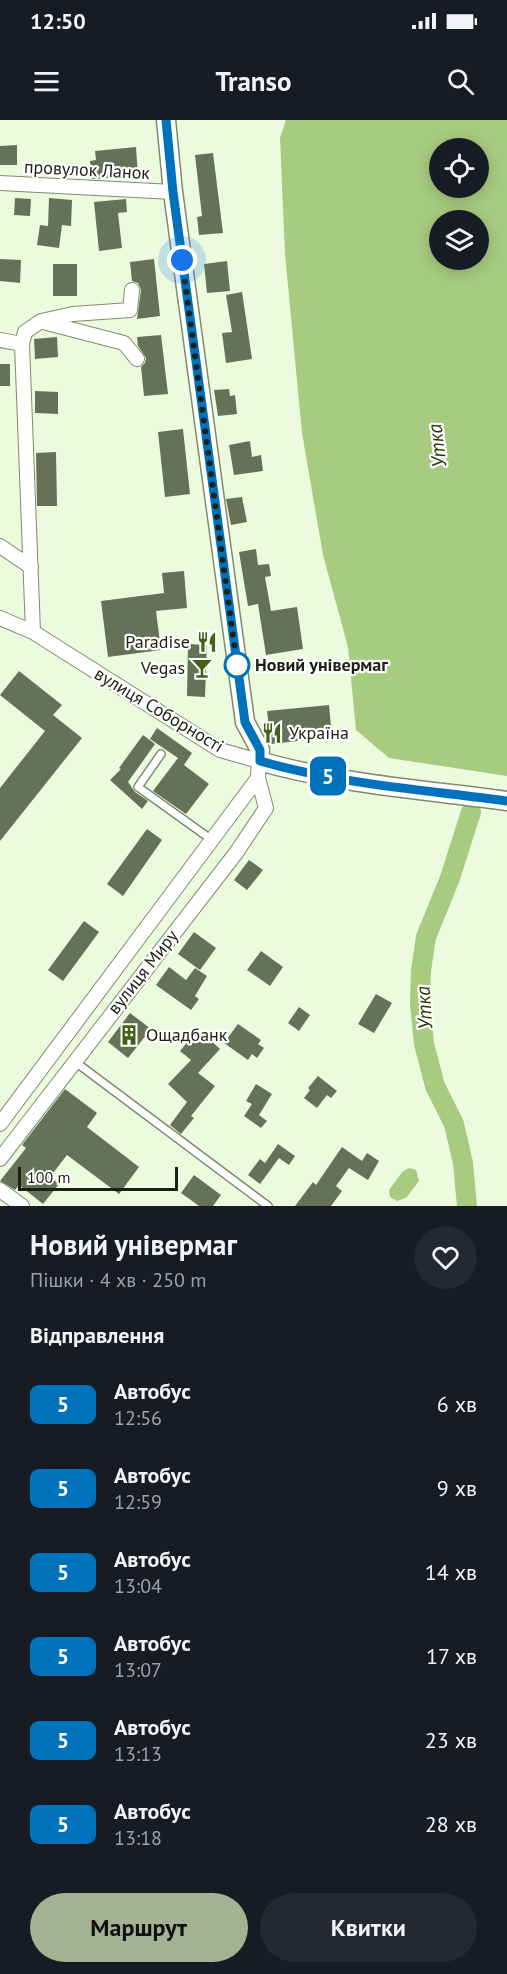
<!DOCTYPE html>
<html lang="uk">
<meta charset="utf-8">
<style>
body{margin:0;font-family:"PT Sans",sans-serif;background:#242831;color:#f1f3f6;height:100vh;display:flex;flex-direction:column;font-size:22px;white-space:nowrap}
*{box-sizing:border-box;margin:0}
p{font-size:20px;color:#9ea1a6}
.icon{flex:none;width:33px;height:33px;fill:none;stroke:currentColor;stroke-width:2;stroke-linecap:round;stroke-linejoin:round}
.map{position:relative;height:1086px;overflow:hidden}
.drawer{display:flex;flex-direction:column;background:#171b24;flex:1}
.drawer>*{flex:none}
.badge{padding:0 12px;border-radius:9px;font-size:21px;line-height:39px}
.controls{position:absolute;left:429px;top:18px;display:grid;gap:12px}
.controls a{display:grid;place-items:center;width:60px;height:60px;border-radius:50%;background:#171b24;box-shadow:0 3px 15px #0003;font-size:30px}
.scale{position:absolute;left:18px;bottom:15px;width:160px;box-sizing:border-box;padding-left:6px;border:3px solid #1c2117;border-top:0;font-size:16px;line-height:21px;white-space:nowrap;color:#1c2117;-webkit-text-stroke:4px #fff;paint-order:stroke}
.you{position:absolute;width:30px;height:30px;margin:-15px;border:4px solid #fff;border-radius:50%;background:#1a73e8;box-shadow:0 0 0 9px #1a73e833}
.map>.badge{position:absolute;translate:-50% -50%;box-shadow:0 0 0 3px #fff}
h2{padding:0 30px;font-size:22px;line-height:54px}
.round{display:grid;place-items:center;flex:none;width:63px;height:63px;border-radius:32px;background:#242831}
.overview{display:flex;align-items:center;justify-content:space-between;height:102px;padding:0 30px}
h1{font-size:28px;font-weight:600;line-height:45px}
.button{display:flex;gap:12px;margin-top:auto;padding:12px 30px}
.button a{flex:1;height:69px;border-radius:36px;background:#a3b292;color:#111;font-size:24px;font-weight:600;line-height:69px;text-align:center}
.button a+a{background:#242831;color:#f1f3f6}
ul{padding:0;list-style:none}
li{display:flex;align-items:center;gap:18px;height:84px;padding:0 30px}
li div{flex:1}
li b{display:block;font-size:22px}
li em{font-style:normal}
li .badge{min-width:66px;font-weight:700;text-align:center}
.status{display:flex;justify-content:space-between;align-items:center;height:42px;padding:0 30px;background:#171b24;direction:ltr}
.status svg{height:16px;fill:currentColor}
header{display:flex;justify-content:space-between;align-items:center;height:78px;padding:0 30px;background:#171b24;font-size:27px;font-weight:600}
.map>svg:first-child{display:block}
.water{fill:#a7cc80;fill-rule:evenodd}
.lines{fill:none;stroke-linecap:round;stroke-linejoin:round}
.river{stroke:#a7cc80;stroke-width:20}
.building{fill:#657258}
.lane-casing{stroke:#7e8b71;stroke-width:10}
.street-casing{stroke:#7e8b71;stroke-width:16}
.secondary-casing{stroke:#7e8b71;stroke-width:21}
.lane{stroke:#fff;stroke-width:7}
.street{stroke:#fff;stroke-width:14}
.secondary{stroke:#fff;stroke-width:18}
.line-casing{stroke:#fff;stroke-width:14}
.line{stroke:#0072bc;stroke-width:9}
.walk{stroke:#1c2117;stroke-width:6;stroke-dasharray:0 10.8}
.stop-dot{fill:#fff;stroke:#0072bc;stroke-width:3}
.labels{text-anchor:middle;stroke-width:4.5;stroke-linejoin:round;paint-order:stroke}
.street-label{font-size:18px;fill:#1c2117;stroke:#fff}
.poi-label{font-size:18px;fill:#1c2117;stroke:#fff;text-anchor:end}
.stop-label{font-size:18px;font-weight:bold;fill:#1c2117;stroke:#fff;text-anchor:start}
.water-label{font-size:20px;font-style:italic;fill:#223800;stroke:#fff}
</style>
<div class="status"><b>12:50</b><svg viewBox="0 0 49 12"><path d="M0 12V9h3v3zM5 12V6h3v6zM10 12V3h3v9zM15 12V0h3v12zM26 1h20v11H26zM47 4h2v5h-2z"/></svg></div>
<header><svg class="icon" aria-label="menu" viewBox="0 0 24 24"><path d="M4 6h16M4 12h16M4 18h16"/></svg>Transo<svg class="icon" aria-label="search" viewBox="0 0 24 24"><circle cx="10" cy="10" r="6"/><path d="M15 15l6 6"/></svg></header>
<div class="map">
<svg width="507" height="1086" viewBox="0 0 507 1086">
<rect width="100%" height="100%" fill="#ecfbdd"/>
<!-- water -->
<path class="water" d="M286,0H507V656L389,638L356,610L348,527L323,435L302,313L285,134L280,18ZM440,28H478V68H440ZM440,100H478V140H440Z
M410,1048L416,1050L419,1061L406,1078L397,1081L390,1077L389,1070L403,1051Z"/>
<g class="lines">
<!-- river -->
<path class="river" d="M467,1086L463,1043L454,1004L435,966L424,924L420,883L421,851L426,817L450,758L471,692"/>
</g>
<!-- building -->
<path class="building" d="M17,25V45H0V26Z
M136,27L138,56L92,59L90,41L96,40L95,31Z
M213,33L223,113L199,115L197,97L202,96L195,35Z
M15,78L31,79L30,96L14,95Z
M49,78L72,80L71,106L62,105L59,128L37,125L40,105L48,106Z
M126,79L127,92L118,93L122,128L99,131L94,82Z
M0,139L21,140L20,163L0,161Z
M154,139L160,196L137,199L141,170L138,163L132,161L130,142Z
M227,141L230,171L207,173L204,144Z
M53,144H77V176H53Z
M242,172L252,239L226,243L222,213L232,212L226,175Z
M161,215L168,274L144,276L141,247L145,243L146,238L138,226L137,217Z
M57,217L58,237L35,239L34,219Z
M0,244H10V266H0Z
M229,269L230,276L235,275L237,294L218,296L214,270Z
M35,271L58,272V294L35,293Z
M183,309L190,374L165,377L158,312Z
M250,321L252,337L261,335L263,351L234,355L229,325Z
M56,332L57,386H37L36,333Z
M242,377L247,402L231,405L226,379Z
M256,429L258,445L269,444L271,456L265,457L271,491L297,487L303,529L266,535L258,484L248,486L239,432Z
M184,451L187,488L156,491L161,530L108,537L101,481L164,473L162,453Z
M188,524L207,525L205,577L187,576Z
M19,551L62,585L53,595L82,618L0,721V668L45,611L0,575Z
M329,585L332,617L271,624L267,591Z
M157,608L192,633L184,645L209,664L186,694L153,671L178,638L150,619Z
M143,615L155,624L128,662L135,672L148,681L142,689L110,660L121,649L119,648Z
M147,709L162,720L123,776L107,764Z
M249,740L263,750L247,770L234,760Z
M84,801L99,812L63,861L48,850Z
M194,812L216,828L200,850L178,834Z
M261,831L283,847L270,866L247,850Z
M169,847L186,860L195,848L207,856L195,876L199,879L191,890L156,865Z
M376,874L392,883L374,913L358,904Z
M299,887L310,895L299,911L288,903Z
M130,893L151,909L128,938L108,922Z
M238,904L261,920L258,924L264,928L257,938L252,934L248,940L224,923Z
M198,909L220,929L198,953L215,966L191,996L194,998L181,1014L170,1005L187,982L168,964L191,940L180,931Z
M318,956L337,971L331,978L327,975L317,988L304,978L310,970L308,968Z
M256,964L272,974L259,995L267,1001L261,1008L244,996L252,984L246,981Z
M65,969L97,993L87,1007L139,1047L119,1074L67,1035L50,1057L59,1064L43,1084L19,1065L15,1070L0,1061L26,1028L22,1025Z
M278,1024L295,1036L289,1045L279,1038L260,1064L248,1055L260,1039L265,1043Z
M342,1027L362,1041L367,1033L379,1041L368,1060L349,1048L336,1066L342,1071L331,1086H295L313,1062L316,1065Z
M194,1055L221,1075L213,1086H199L181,1073Z"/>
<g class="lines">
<!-- lane casing -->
<g class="lane-casing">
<path id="lane" d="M161,634L138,667L212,720
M74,941L268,1086"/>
</g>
<!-- street casing -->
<g class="street-casing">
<path id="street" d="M0,63L173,72
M43,202L124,223L137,239
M0,220L22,224L33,512
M22,224L25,212L41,201L73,194L130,190L132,170
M0,426L31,447
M0,498L33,512L220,630L259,641L258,658L266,688L236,733L0,1039
M0,1004L258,658
M0,1070L22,1086"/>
</g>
<!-- secondary casing -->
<g class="secondary-casing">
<path id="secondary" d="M166,0L173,72L245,602L260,630L259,641C340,664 425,670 507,681"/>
</g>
<!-- lane -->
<use href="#lane" class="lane"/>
<!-- street -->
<use href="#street" class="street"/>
<!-- secondary -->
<use href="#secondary" class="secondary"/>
</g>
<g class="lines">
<!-- line casing -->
<g class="line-casing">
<path id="line" d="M166,0L173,72L245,602L260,630V641C339,664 425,670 507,681"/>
</g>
<!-- line -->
<use href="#line" class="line"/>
<!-- walk -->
<path class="walk" d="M182,140L237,545"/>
</g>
<!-- icons -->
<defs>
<g id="restaurant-bare" transform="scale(1.62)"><path d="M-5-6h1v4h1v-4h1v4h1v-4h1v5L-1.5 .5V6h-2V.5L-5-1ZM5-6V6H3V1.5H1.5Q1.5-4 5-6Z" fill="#436217" stroke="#fff" stroke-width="2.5" paint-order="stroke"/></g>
<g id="bar-bare" transform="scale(1.62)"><path d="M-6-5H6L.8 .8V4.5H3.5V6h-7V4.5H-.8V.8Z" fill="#436217" stroke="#fff" stroke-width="2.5" paint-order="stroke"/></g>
<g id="building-bare" transform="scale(1.62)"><path d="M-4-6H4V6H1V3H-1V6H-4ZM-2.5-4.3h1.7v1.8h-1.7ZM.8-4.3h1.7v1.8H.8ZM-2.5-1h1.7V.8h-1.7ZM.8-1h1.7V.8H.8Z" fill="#436217" stroke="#fff" stroke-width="2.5" paint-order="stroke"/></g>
</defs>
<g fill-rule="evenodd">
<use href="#restaurant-bare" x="207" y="522"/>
<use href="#bar-bare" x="202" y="548"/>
<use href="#restaurant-bare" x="272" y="613"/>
<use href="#building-bare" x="129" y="915"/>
</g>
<!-- markers -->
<circle class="stop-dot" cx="237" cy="545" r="12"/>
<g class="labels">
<!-- street labels -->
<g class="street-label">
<text transform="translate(87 50) rotate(3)" y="6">провулок Ланок</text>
<text transform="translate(159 590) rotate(31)" y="6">вулиця Соборності</text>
<text transform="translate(143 852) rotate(-52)" y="6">вулиця Миру</text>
</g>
<!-- poi labels -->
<g class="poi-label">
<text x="190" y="528">Paradise</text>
<text x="185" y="554">Vegas</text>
<text x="289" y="619" text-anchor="start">Україна</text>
<text x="146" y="921" text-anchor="start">Ощадбанк</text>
</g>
<!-- stop labels -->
<g class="stop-label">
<text x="255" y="551">Новий універмаг</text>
</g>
<!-- water labels -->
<g class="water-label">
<text transform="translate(437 326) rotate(-97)" y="7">Утка</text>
<text transform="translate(424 888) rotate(-94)" y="7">Утка</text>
</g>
</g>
</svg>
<div class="controls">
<a><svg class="icon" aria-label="locate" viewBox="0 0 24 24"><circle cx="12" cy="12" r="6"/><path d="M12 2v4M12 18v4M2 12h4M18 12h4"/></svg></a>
<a><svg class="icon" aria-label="layers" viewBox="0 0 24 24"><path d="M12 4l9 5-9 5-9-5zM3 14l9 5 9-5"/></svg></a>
</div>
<div class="scale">100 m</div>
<div class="you" style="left:182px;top:140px"></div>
<b class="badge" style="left:328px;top:656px;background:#0072bc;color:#fff">5</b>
</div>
<section class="drawer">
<div class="overview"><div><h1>Новий універмаг</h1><p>Пішки · 4 хв · 250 m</p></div><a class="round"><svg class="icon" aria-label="heart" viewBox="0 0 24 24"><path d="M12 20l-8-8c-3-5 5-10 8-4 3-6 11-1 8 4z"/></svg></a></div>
<h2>Відправлення</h2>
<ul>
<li><span class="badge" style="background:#0072bc;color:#fff">5</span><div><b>Автобус</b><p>12:56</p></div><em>6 хв</em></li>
<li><span class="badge" style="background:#0072bc;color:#fff">5</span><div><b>Автобус</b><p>12:59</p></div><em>9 хв</em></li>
<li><span class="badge" style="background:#0072bc;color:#fff">5</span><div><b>Автобус</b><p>13:04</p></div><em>14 хв</em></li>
<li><span class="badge" style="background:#0072bc;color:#fff">5</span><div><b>Автобус</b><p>13:07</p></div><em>17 хв</em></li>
<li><span class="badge" style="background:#0072bc;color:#fff">5</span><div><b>Автобус</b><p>13:13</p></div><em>23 хв</em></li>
<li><span class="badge" style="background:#0072bc;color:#fff">5</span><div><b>Автобус</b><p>13:18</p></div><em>28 хв</em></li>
</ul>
<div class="button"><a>Маршрут</a><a>Квитки</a></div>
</section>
